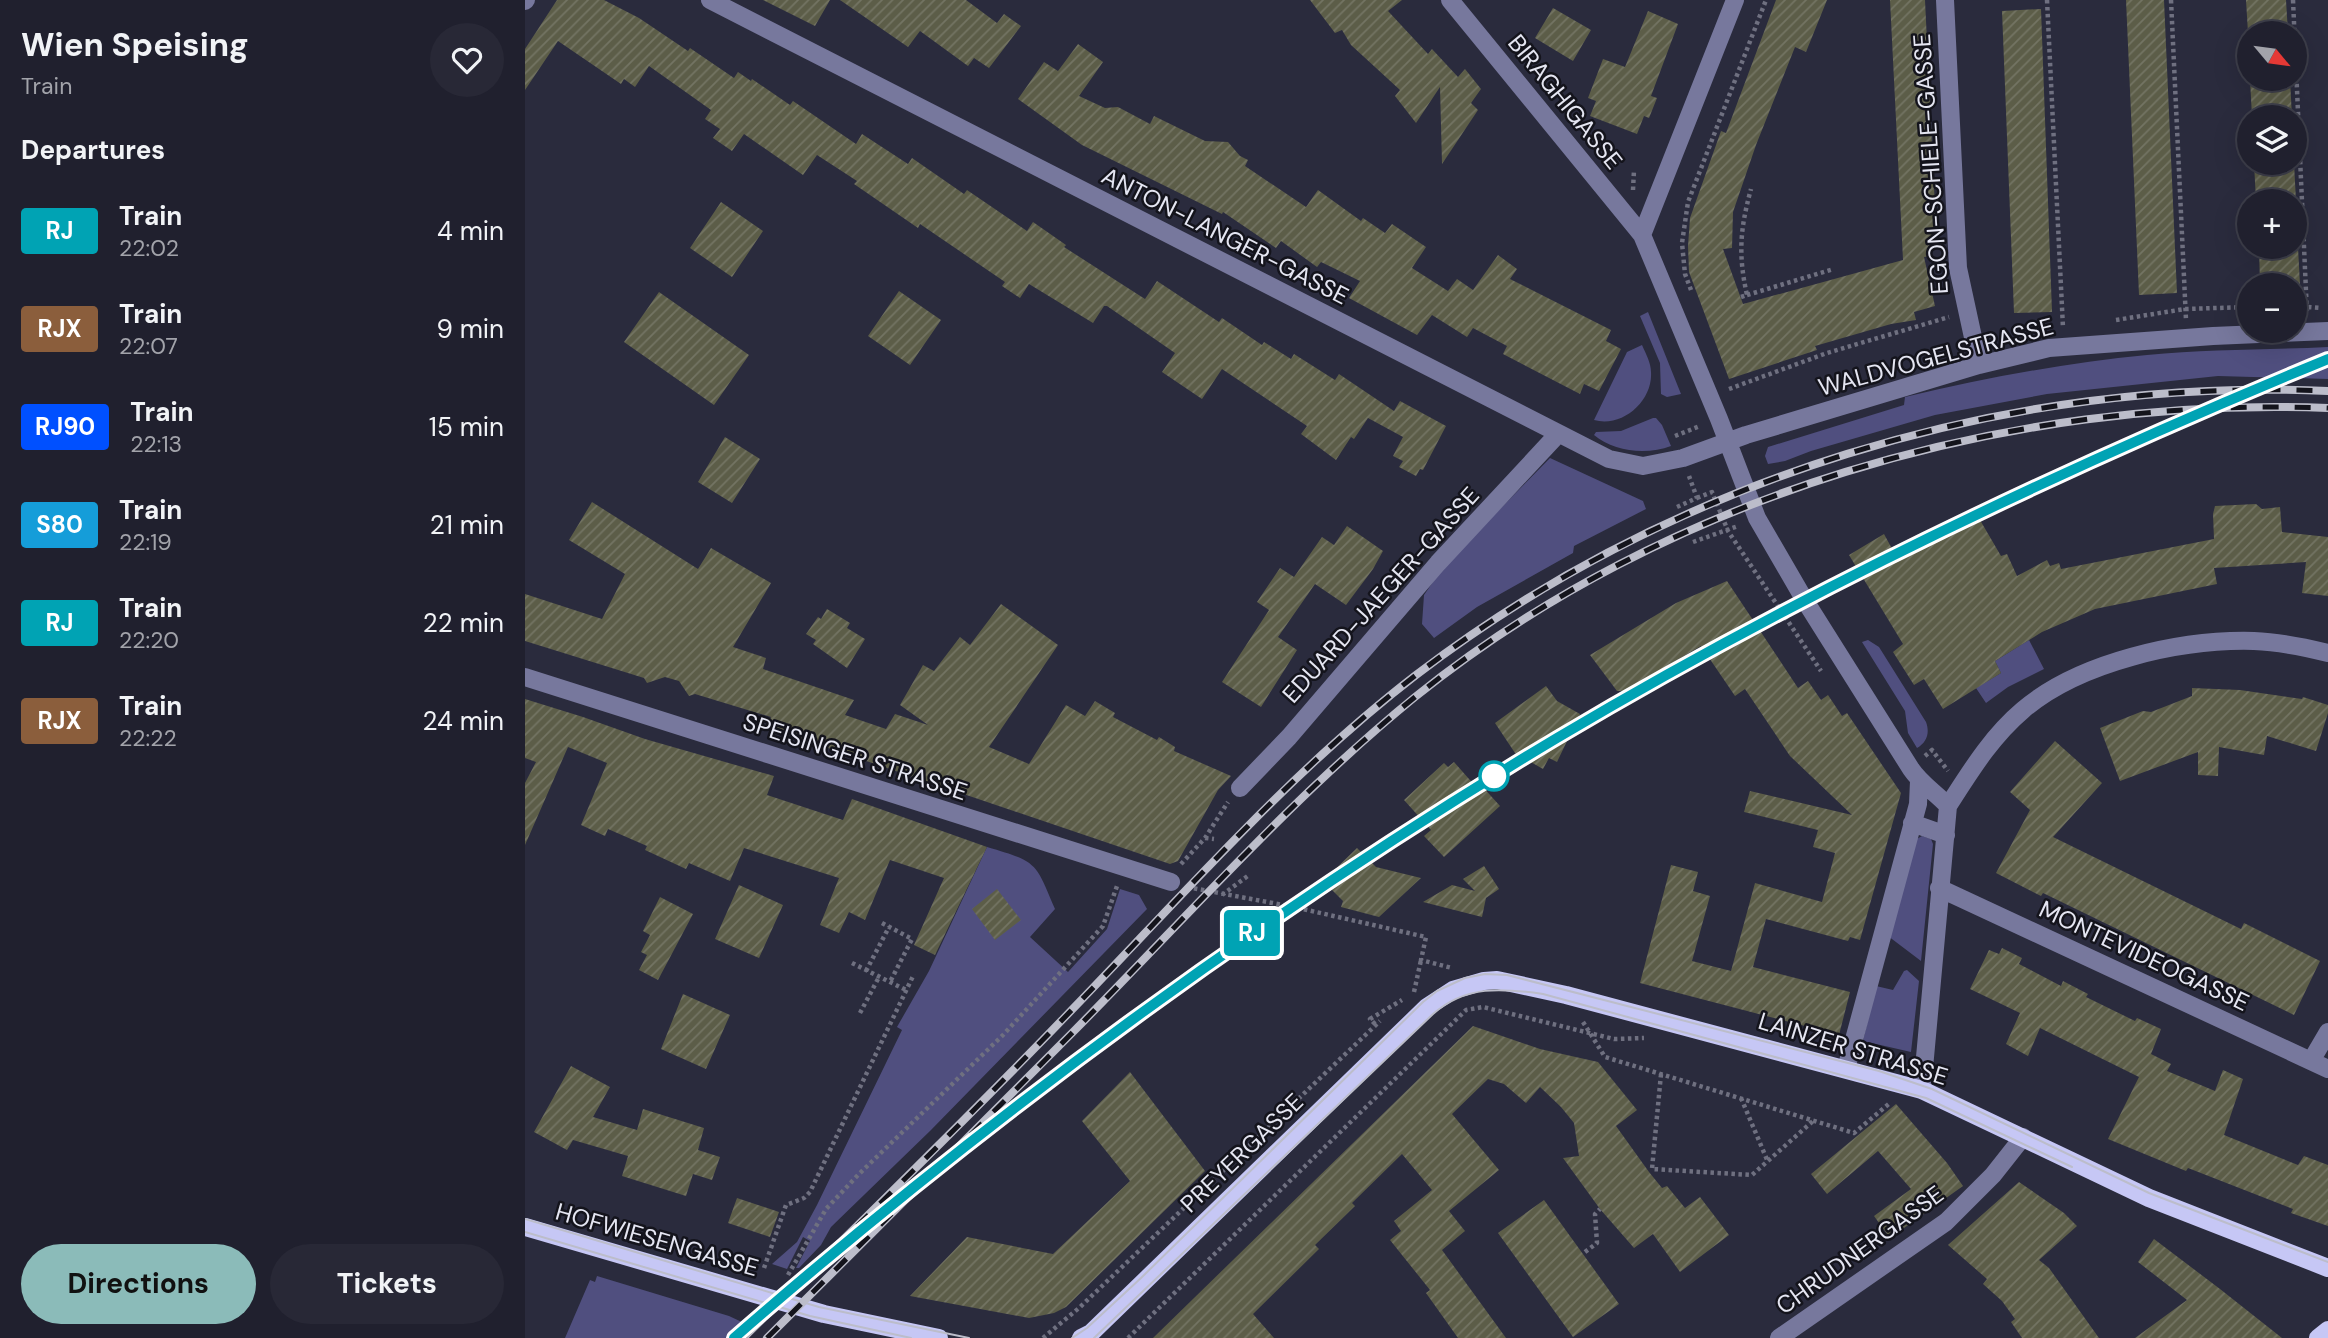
<!DOCTYPE html>
<meta charset="utf-8">
<style>
body{margin:0;font-family:"DM Sans",sans-serif;background:#282836;color:#f1f3f6;height:100vh;display:flex;flex-direction:column;font-size:26px;white-space:nowrap}
*{box-sizing:border-box;margin:0}
p{font-size:23px;color:#a2a3aa}
.icon{flex:none;width:38px;height:38px;fill:none;stroke:currentColor;stroke-width:2;stroke-linecap:round;stroke-linejoin:round}
.map{position:relative;flex:1;overflow:hidden}
.details{display:flex;flex-direction:column;background:#20202e;width:525px}
.details>*{flex:none}
.badge{padding:0 14px;border-radius:5px;font-size:24px;line-height:46px}
.needle{width:46px;rotate:119deg}
.fabs{position:absolute;left:1712px;top:21px;display:grid;gap:14px}
.fabs a{display:grid;place-items:center;width:70px;height:70px;border-radius:50%;background:#20202e;box-shadow:0 7px 28px #0002,0 0 0 2px #3d3e4a;font-size:35px}
.map>.badge{position:absolute;translate:-50% -50%;box-shadow:0 0 0 4px #fff}
h2{padding:0 21px;font-size:26px;line-height:63px}
.round{display:grid;place-items:center;flex:none;width:74px;height:74px;border-radius:37px;background:#282836}
.summary{display:flex;align-items:center;justify-content:space-between;height:119px;padding:0 21px}
h1{font-size:33px;font-weight:700;line-height:52px}
.button{display:flex;gap:14px;margin-top:auto;padding:14px 21px}
.button a{flex:1;height:80px;border-radius:42px;background:#8bbbb9;color:#111;font-size:28px;font-weight:700;line-height:80px;text-align:center}
.button a+a{background:#282836;color:#f1f3f6}
ul{padding:0;list-style:none}
li{display:flex;align-items:center;gap:21px;height:98px;padding:0 21px}
li div{flex:1}
li b{display:block;font-size:26px}
li em{font-style:normal}
li .badge{min-width:77px;font-weight:700;text-align:center}
main{display:flex;flex:1;min-height:0}
.map>svg:first-child{display:block}
.green{fill:#504f7f}
.building{fill:url(#building-hatch)}
.lines{fill:none;stroke-linecap:round;stroke-linejoin:round}
.path{stroke:#6f7080;stroke-width:4.5;stroke-dasharray:3.5 3.5;stroke-linecap:butt}
.minor{stroke:#77789d;stroke-width:18}
.major{stroke:#c6c7f5;stroke-width:18}
.tram{stroke:#bcbdca;stroke-width:2}
.rail-casing{stroke:#bcbdca;stroke-width:8}
.rail{stroke:#14141c;stroke-width:5;stroke-dasharray:16;stroke-linecap:butt}
.line-casing{stroke:#fff;stroke-width:16}
.line{stroke:#00a3b4;stroke-width:10}
.stop-dot{fill:#fff;stroke:#00a3b4;stroke-width:3.5}
.labels{text-anchor:middle;stroke-width:5;stroke-linejoin:round;paint-order:stroke}
.street-label{font-size:24px;fill:#e5e6f2;stroke:#14141c}
</style>
<main>
<section class="details">
<div class="summary"><div><h1>Wien Speising</h1><p>Train</p></div><a class="round"><svg class="icon" aria-label="heart" viewBox="0 0 24 24"><path d="M12 20l-8-8c-3-5 5-10 8-4 3-6 11-1 8 4z"/></svg></a></div>
<h2>Departures</h2>
<ul>
<li><span class="badge" style="background:#00a3b4;color:#fff">RJ</span><div><b>Train</b><p>22:02</p></div><em>4 min</em></li>
<li><span class="badge" style="background:#8b5e3c;color:#fff">RJX</span><div><b>Train</b><p>22:07</p></div><em>9 min</em></li>
<li><span class="badge" style="background:#0050ff;color:#fff">RJ90</span><div><b>Train</b><p>22:13</p></div><em>15 min</em></li>
<li><span class="badge" style="background:#159dd9;color:#fff">S80</span><div><b>Train</b><p>22:19</p></div><em>21 min</em></li>
<li><span class="badge" style="background:#00a3b4;color:#fff">RJ</span><div><b>Train</b><p>22:20</p></div><em>22 min</em></li>
<li><span class="badge" style="background:#8b5e3c;color:#fff">RJX</span><div><b>Train</b><p>22:22</p></div><em>24 min</em></li>
</ul>
<div class="button"><a>Directions</a><a>Tickets</a></div>
</section>
<div class="map">
<svg width="1803" height="1338" viewBox="0 0 1803 1338">
<defs>
<pattern id="building-hatch" width="6" height="6" patternUnits="userSpaceOnUse" patternTransform="scale(1.75)"><rect width="6" height="6" fill="#5c5d48"/><path d="M-1 1l2-2M0 6l6-6M5 7l2-2" fill="none" stroke="#737463"/></pattern>
</defs>
<rect width="100%" height="100%" fill="#2a2b3d"/>
<!-- green -->
<path class="green" d="M1123,312L1156,394L1142,397L1136,394L1135,363L1115,316Z
M1117,345C1121,354 1126,363 1126,372C1128,401 1097,428 1069,420L1102,352Z
M1803,347V379L1693,376L1522,394L1410,415L1286,451L1260,461L1243,464L1240,456L1243,447L1379,405L1380,397C1460,378 1540,363 1622,355C1682,349 1743,350 1803,347Z
M1128,418H1131L1137,425L1146,446C1122,455 1089,452 1069,435L1071,432L1096,431Z
M1025,458L1118,501L1121,509L1049,546L1048,553L952,607L909,638L897,624L899,595L919,566Z
M1343,640L1354,647L1401,722C1405,733 1402,742 1392,748L1383,733L1380,711L1337,642Z
M1504,640L1519,669L1483,687L1461,703L1451,688L1476,673L1470,661Z
M1397,836L1406,839L1408,844L1396,961L1363,936L1390,840Z
M462,847C513,862 510,862 530,909L505,937L543,972L582,929L595,889L614,895L622,909L406,1130L306,1227L296,1245L274,1268H271L285,1241L278,1237L262,1269L247,1264L272,1242L292,1205L377,1030L372,1027L404,971Z
M1382,970L1394,981L1386,1052L1338,1041L1351,986L1368,990L1379,971Z
M72,1276L204,1316L219,1323L204,1338H40L65,1280L70,1282Z"/>
<!-- building -->
<path class="building" d="M32,0H79L114,18L163,51L165,48L209,78L213,72L226,81L227,79L265,105L268,101L331,144L337,134L383,164L387,158L439,194L442,190L502,231L508,222L541,245L539,247L620,299L632,281L694,322L697,318L737,345L739,342L766,359L769,354L810,380L814,374L869,411L875,401L921,426L898,470L895,469L891,476L874,467L878,461L868,456L878,437L843,418L829,439L826,437L811,460L776,434L782,426L697,369L677,399L637,372L650,353L582,306H579L568,323L504,284L495,298L477,286L480,282L395,224L393,228L329,184L332,181L292,155L278,175L219,134L207,151L188,138L195,129L180,119L186,110L124,66L110,87L99,79L96,84L33,41L0,90V49Z
M238,0H305L290,26Z
M315,0H441L472,23L479,14L496,26L464,68L449,58L443,66L395,31L383,47Z
M785,0H877L863,11L903,54L907,49L933,77L940,69L956,89L946,103L953,110L917,164L915,87L891,123L870,96L875,90L826,45L817,30L810,33Z
M1251,0H1302L1281,52L1270,47L1231,145L1208,212L1207,248L1198,249L1218,304L1378,260L1365,0H1400L1412,249L1405,250L1406,256L1399,257L1410,306L1389,312L1391,320L1366,324L1290,346L1292,350L1204,379L1164,272L1163,246L1165,218L1196,131L1201,133Z
M1601,0H1639L1652,293L1614,295Z
M1721,0H1761L1763,33H1723Z
M1028,8L1066,30L1048,61L1010,38Z
M1516,9L1527,312L1489,313L1477,11Z
M1123,11L1153,24L1126,96L1132,98L1124,118L1119,116L1112,134L1065,116L1071,101L1063,98L1078,59L1100,67Z
M553,44L578,62L554,96L580,108L593,107L625,124L629,116L680,141L703,142L715,156L723,160L720,166L781,207L793,190L836,221L838,218L860,233L867,224L901,247L887,268L923,291L932,279L948,290L973,255L992,269L985,279L1086,330L1081,341L1096,349L1074,391L1059,384L1055,394L978,354L982,346L948,328L942,337L907,315L892,335L824,298L835,281L796,262L792,267L756,241L751,248L698,212L697,214L557,145L493,99L519,62L533,71Z
M1725,79H1765L1767,117H1727Z
M1729,163H1769L1771,201H1731Z
M196,202L238,231L207,277L165,248Z
M1734,247H1773L1775,285H1735Z
M374,291L416,320L385,365L343,336Z
M134,292L224,355L189,405L99,342Z
M200,437L235,459L207,503L173,482Z
M67,502L173,569L186,548L246,583L208,647L241,658L238,669L329,700L320,715L361,729L370,714L403,725L375,705L398,665L409,671L435,637L445,645L476,604L533,645L464,747L504,764L541,705L560,716L570,701L590,713L588,717L632,740L634,737L650,747L649,751L706,776L693,790L653,861L645,864L297,746L295,750L275,742L276,739L240,728L246,717L170,694L164,696L154,681L140,677L122,683L119,678L0,641V594L77,619L100,574L44,540Z
M1731,504L1737,509L1755,507L1757,532L1803,537V596L1777,593L1781,562L1689,568L1692,584L1570,609L1517,632L1470,661L1476,673L1418,709L1399,679L1389,685L1368,652L1378,644L1324,555L1359,534L1371,556L1448,508L1476,556L1482,554L1492,576L1522,560L1525,566L1534,563L1536,569L1689,539L1688,514L1690,506Z
M822,526L858,551L848,569L821,605L790,584L753,637L772,650L736,707L697,682L744,610L732,602L755,568L769,577L797,537L809,545Z
M1202,581L1273,688L1283,681L1296,700L1303,695L1317,716L1322,713L1376,793L1335,940L1325,937L1323,941L1241,919L1228,967L1325,992L1314,1035L1115,983L1146,865L1173,872L1168,891L1185,896L1167,961L1206,971L1230,883L1297,902L1310,853L1288,847L1293,830L1219,812L1225,791L1327,815L1265,756L1220,689L1210,696L1176,646L1099,691H1092L1065,655L1151,603Z
M302,609L325,623L322,628L340,639L322,668L288,644L291,640L281,634L293,617L296,619Z
M1021,686L1032,701L1055,714L1032,762L1024,758L1018,769L990,753L970,723Z
M1667,688L1715,690L1777,699L1778,697L1803,705V713L1791,751L1742,736L1739,755L1694,747L1693,776L1673,775V752L1595,781L1575,728L1618,711L1626,712L1667,696Z
M0,699L58,717L120,739L249,776L242,795L318,820L327,799L462,847L410,955L389,945L419,878L365,860L340,920L324,912L314,933L295,925L314,878L219,848L205,881L164,863L161,869L120,850L122,846L83,829L80,836L56,825L82,763L43,747L0,845V783L11,762L0,758Z
M1530,741L1577,783L1528,837L1716,929L1719,923L1795,961L1769,1015L1518,893L1516,896L1471,873L1505,810L1485,792Z
M929,762L952,788L956,785L975,806L919,857L899,836L906,830L879,800L919,763L923,767Z
M832,848L851,867L896,878L854,917L816,907L818,901L798,881Z
M959,866L974,889L961,898L957,917L898,902L927,885L950,891L938,879Z
M214,885L258,905L234,958L190,939Z
M472,889L496,920L470,940L447,909Z
M135,897L168,914L133,980L114,970L122,955L116,952L125,935L118,931Z
M1477,948L1497,958L1494,964L1536,986L1538,981L1563,994L1561,997L1610,1021L1612,1018L1636,1029L1626,1054L1646,1064L1642,1071L1690,1091L1698,1070L1718,1079L1699,1135L1773,1165L1779,1156L1803,1165V1226L1766,1213L1768,1209L1663,1168L1661,1171L1583,1139L1614,1077L1515,1028L1503,1056L1481,1044L1495,1013L1445,989L1464,950L1474,954Z
M158,994L205,1015L181,1069L136,1049Z
M948,1026L1015,1049L1073,1062L1112,1110L1091,1126L1124,1172L1137,1188L1142,1186L1160,1208L1175,1197L1204,1235L1155,1272L1128,1234L1109,1248L1075,1209L1038,1158L1054,1156L1049,1123L1036,1107L1015,1087L1001,1103L979,1084L963,1079L927,1114L974,1170L924,1211L940,1231L917,1250L981,1338H933L901,1293L905,1290L865,1240L876,1231L869,1221L907,1190L877,1154L827,1203L830,1206L790,1245L794,1249L728,1314L749,1338H628Z
M46,1066L85,1087L68,1117L112,1130L118,1109L179,1128L173,1150L195,1157L187,1180L168,1174L161,1196L97,1176L103,1156L48,1140L42,1150L9,1132Z
M605,1072L680,1171L541,1307L529,1313L504,1318L385,1296L442,1237L528,1254L605,1181L557,1121Z
M1371,1104L1422,1163L1438,1186L1365,1238L1349,1216L1386,1189L1353,1151L1302,1194L1286,1174Z
M1494,1182L1539,1213L1552,1226L1514,1260L1524,1268L1574,1338H1497L1486,1322L1490,1319L1477,1301L1458,1284L1462,1279L1423,1245Z
M212,1198L254,1212L245,1237L203,1223Z
M1019,1200L1094,1304L1048,1337L973,1233Z
M1629,1239L1695,1289L1757,1338H1610L1662,1300L1613,1262Z"/>
<g class="lines">
<!-- path -->
<path class="path" d="M1522,0L1538,328
M1646,0L1661,320
M1768,0L1782,314
M1108,190L1109,170
M1166,290L1160,274L1157,243L1163,202L1241,0
M1222,295L1309,269
M1216,297L1222,295C1213,255 1215,229 1226,189
M1769,306L1796,308
M1591,320L1660,309L1724,307
M1204,389L1302,353L1424,317
M1150,436L1175,426
M1172,498L1187,492L1203,531L1296,671
M1152,507L1172,498L1164,476
M1168,542L1213,526
M1400,756L1407,750L1423,771
M680,838L689,839
M656,864L680,838L703,802
M662,887L769,907L901,937L896,960L927,968
M697,895L724,875
M357,923L387,939L365,982
M327,963L381,990
M341,971L364,927
M889,992L896,960
M335,1013L354,977
M1058,1022L1080,1057L1329,1133L1365,1103
M850,1024L845,1019L877,1000
M1136,1074L1127,1169L1227,1175L1288,1121
M1216,1098L1243,1162
M1060,1252L1072,1243L1070,1214L1075,1209
M239,1268L261,1205L279,1198L285,1192L389,974
M263,1275L301,1209L334,1174L478,1035L578,926L592,886
M518,1338L554,1308L855,1021
M603,1338L941,1010L958,1007L1089,1039L1119,1038"/>
<!-- minor -->
<path class="minor" d="M185,0L1084,459L1118,466L1158,458L1221,435L1454,365L1524,348L1688,336L1803,331
M925,0L1117,235
M1210,0L1117,235L1194,419L1232,518L1279,599L1386,769C1396,784 1411,793 1423,806L1397,1090
M1420,0L1433,268L1454,365
M0,1L1,0
M0,677L646,882
M715,788L764,737L913,563L1033,434
M1423,806C1445,772 1466,737 1498,710C1554,662 1656,639 1729,641C1754,642 1779,647 1803,653
M1387,823L1421,835
M1414,888L1803,1069
M1786,1061L1803,1032
M1321,1069L1393,804L1394,781
M1254,1338L1421,1222L1468,1175L1498,1137"/>
<!-- major -->
<path class="major" d="M0,1227L299,1314L414,1338
M556,1338L566,1333L902,1007L928,990L959,981L972,980L1041,995L1397,1090L1624,1198L1803,1268
M1793,1338L1803,1330"/>
<!-- tram -->
<path class="tram" d="M0,1219L294,1307L444,1338
M0,1232L285,1316L386,1338
M547,1338L562,1328L616,1278L898,1002L912,991L940,978L960,974L982,975L1354,1071L1407,1089L1624,1193L1803,1262
M569,1338L908,1014C941,985 977,988 1018,994L1401,1098L1547,1167"/>
<!-- rail casing -->
<g class="rail-casing">
<path id="rail" d="M218,1338C326,1232 434,1127 539,1018C653,901 761,775 891,675C1149,478 1479,377 1803,391
M242,1338C345,1235 448,1133 551,1029C663,916 766,798 890,697C1142,494 1482,396 1803,408"/>
</g>
<!-- rail -->
<use href="#rail" class="rail"/>
</g>
<g class="lines">
<!-- line casing -->
<g class="line-casing">
<path id="line" d="M209,1338C466,1114 740,913 1032,738C1279,591 1538,468 1803,359"/>
</g>
<!-- line -->
<use href="#line" class="line"/>
</g>
<!-- markers -->
<circle class="stop-dot" cx="969" cy="776" r="14"/>
<g class="labels">
<!-- street labels -->
<g class="street-label">
<text transform="translate(1040 102) rotate(51)" y="8">BIRAGHIGASSE</text>
<text transform="translate(1406 164) rotate(-94)" y="8">EGON-SCHIELE-GASSE</text>
<text transform="translate(700 236) rotate(27)" y="8">ANTON-LANGER-GASSE</text>
<text transform="translate(1411 357) rotate(-15)" y="8">WALDVOGELSTRASSE</text>
<text transform="translate(856 595) rotate(-48)" y="8">EDUARD-JAEGER-GASSE</text>
<text transform="translate(330 757) rotate(18)" y="8">SPEISINGER STRASSE</text>
<text transform="translate(1619 956) rotate(25)" y="8">MONTEVIDEOGASSE</text>
<text transform="translate(1328 1049) rotate(17)" y="8">LAINZER STRASSE</text>
<text transform="translate(717 1153) rotate(-44)" y="8">PREYERGASSE</text>
<text transform="translate(132 1240) rotate(16)" y="8">HOFWIESENGASSE</text>
<text transform="translate(1335 1250) rotate(-36)" y="8">CHRUDNERGASSE</text>
</g>
</g>
</svg>
<div class="fabs">
<a><svg class="needle" viewBox="-14 -14 28 28"><path d="M0-13l5 13h-10z" fill="#e53935"/><path d="M0 13l5-13h-10z" fill="#a2a3aa"/></svg></a>
<a><svg class="icon" aria-label="layers" viewBox="0 0 24 24"><path d="M12 4l9 5-9 5-9-5zM3 14l9 5 9-5"/></svg></a>
<a>+</a>
<a>−</a>
</div>
<b class="badge" style="left:727px;top:933px;background:#00a3b4;color:#fff">RJ</b>
</div>
</main>
